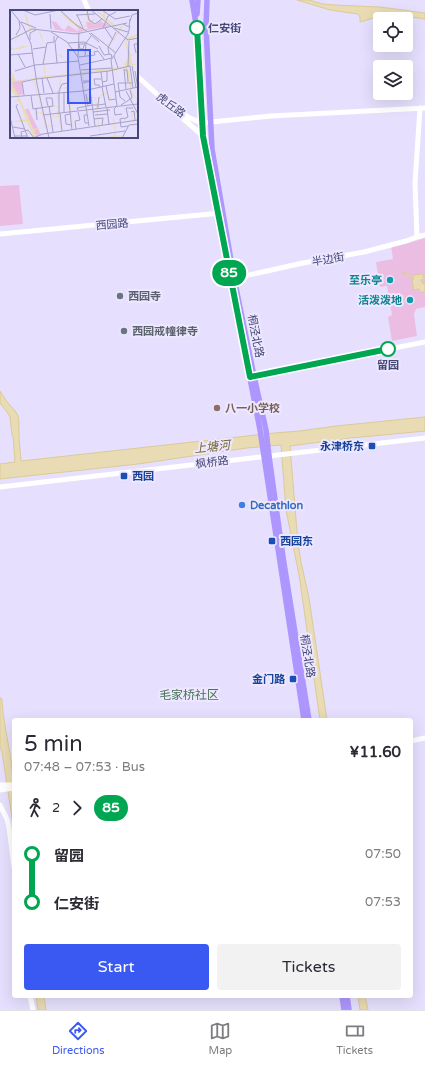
<!DOCTYPE html>
<meta charset="utf-8">
<style>
body{margin:0;font-family:"Varela Round","Noto Sans SC",sans-serif;background:#f2f2f3;color:#2b2b33;height:100vh;display:flex;flex-direction:column;font-size:15px;white-space:nowrap}
*{box-sizing:border-box;margin:0}
p{font-size:13px;color:#7c7c81}
.icon{flex:none;width:22px;height:22px;fill:none;stroke:currentColor;stroke-width:2;stroke-linecap:round;stroke-linejoin:round}
.map{position:relative;flex:1;overflow:hidden}
.drawer{position:absolute;left:12px;top:718px;width:401px;height:280px;display:flex;flex-direction:column;background:#fff;border-radius:4px;box-shadow:0 4px 16px #0002}
.drawer>*{flex:none}
.badge{padding:0 8px;border-radius:13px;font-size:14px;line-height:26px}
.buttons{position:absolute;left:373px;top:12px;display:grid;gap:8px}
.buttons a{display:grid;place-items:center;width:40px;height:40px;border-radius:4px;background:#fff;box-shadow:0 4px 16px #0002;font-size:20px}
.map>.badge{position:absolute;translate:-50% -50%;box-shadow:0 0 0 2px #fff}
.legs{display:flex;align-items:center;gap:6px;height:44px;padding:0 12px;font-size:13px}
.legs p{margin-inline-start:auto}
.overview{display:flex;align-items:center;justify-content:space-between;height:68px;padding:0 12px}
h1{font-size:22px;font-weight:600;line-height:30px}
.cta{display:flex;gap:8px;margin-top:auto;padding:8px 12px}
.cta a{flex:1;height:46px;border-radius:4px;background:#3a59f3;color:#fff;font-size:16px;font-weight:600;line-height:46px;text-align:center}
.cta a+a{background:#f2f2f3;color:#2b2b33}
ul{padding:0 12px;list-style:none}
li{display:flex;align-items:center;gap:14px;height:48px;font-size:15px}
li i{display:grid;place-items:center;width:6px;height:100%;margin:0 5px;background:currentColor}
li i::after{content:'';width:10px;height:10px;margin:-5px;border:3px solid;border-radius:50%;background:#fff}
li p{margin-inline-start:auto}
li:first-child i{background:linear-gradient(#0000 50%,currentColor 0)}
li:last-child i{background:linear-gradient(currentColor 50%,#0000 0)}
.dock{display:flex;justify-content:space-around;align-items:center;height:56px;border-top:1px solid #e1e1e2;background:#fff;font-size:11px;color:#7c7c81}
.dock a{display:grid;justify-items:center;gap:2px}
.dock .active{color:#3a59f3}
.map>svg:first-child{display:block}
.green{fill:#ecbde3}
.water{fill:#e9dbb3;stroke:#dbcb98}
.lines{fill:none;stroke-linecap:round;stroke-linejoin:round}
.secondary{stroke:#fff;stroke-width:5}
.primary{stroke:#ae96ff;stroke-width:5.5}
.line-1-casing{stroke:#fff;stroke-width:9}
.line-1{stroke:#00a651;stroke-width:6}
.stop-1-dot{fill:#fff;stroke:#00a651;stroke-width:2}
.culture-dot{fill:#0f9aa8;stroke:#ede8ff;stroke-width:1.5}
.worship-dot{fill:#6b7280;stroke:#ede8ff;stroke-width:1.5}
.education-dot{fill:#8d6e63;stroke:#ede8ff;stroke-width:1.5}
.transit-dot{fill:#1a4fb4;stroke:#ede8ff;stroke-width:1.5}
.shop-dot{fill:#3f7fe0;stroke:#ede8ff;stroke-width:1.5}
.labels{text-anchor:middle;stroke-width:4;stroke-linejoin:round;paint-order:stroke}
.stop-label{font-size:11px;font-weight:bold;fill:#454777;stroke:#ede8ff;text-anchor:start}
.street-label{font-size:11px;fill:#454777;stroke:#ede8ff}
.culture-label{font-size:11px;font-weight:bold;fill:#0d838f;stroke:#ede8ff;text-anchor:end}
.worship-label{font-size:11px;font-weight:bold;fill:#5b616d;stroke:#ede8ff;text-anchor:start}
.education-label{font-size:11px;font-weight:bold;fill:#785e54;stroke:#ede8ff;text-anchor:start}
.transit-label{font-size:11px;font-weight:bold;fill:#164399;stroke:#ede8ff;text-anchor:end}
.shop-label{font-size:11px;font-weight:bold;fill:#366cbe;stroke:#ede8ff;text-anchor:start}
.water-label{font-size:12px;font-style:italic;fill:#766835;stroke:#ede8ff}
.neighbourhood-label{font-size:12px;fill:#487254;stroke:#ede8ff}
.inset-river{fill:none;stroke:#e9dbb3;stroke-width:2}
.inset-road{fill:none;stroke:#a6a3c8;stroke-width:1}
.view{fill:#3a59f3;fill-opacity:0.15;stroke:#3a59f3;stroke-width:2}
.inset-edge{fill:none;stroke:#454777;stroke-width:2}
</style>
<div class="map">
<svg width="425" height="1010" viewBox="0 0 425 1010">
<rect width="100%" height="100%" fill="#e6e0fe"/>
<!-- green -->
<path class="green" d="M19,185L23,224L0,226V186Z
M425,238V307L416,309L414,314L417,336L392,341L388,317L392,315L387,286L380,287L376,262L393,259L391,246L409,243Z"/>
<!-- water -->
<path class="water" d="M297,0H309L323,4L334,5L380,7L425,13V19L391,14L384,15L360,22V17L358,14L330,10Z
M402,273H407L413,277L414,275L422,274L424,278L425,276V280L422,279L421,280L423,284L425,283V281V292H420L419,289L413,290V288L414,287L412,286L413,282L412,281L414,278H411L406,274Z
M0,391L8,403L16,412L18,416L19,421V438L21,461L274,433L300,431L336,426L425,417V431L351,438L290,446L298,543L301,562L309,598L327,720H320L299,575L286,510L281,445L247,448L138,464L0,479V464L15,462L13,436L12,435L10,417L7,412L0,403Z
M0,697L2,699C3,720 8,740 11,760C14,784 14,807 14,831L2,752L0,747Z
M36,996H44L46,1010H38Z
M358,996H365L368,1010H360Z"/>
<g class="lines">
<!-- secondary -->
<path class="secondary" d="M84,0L89,11
M137,76L170,106L188,117L201,123L271,116L425,108
M179,115L203,136
M0,234L221,213
M417,237L415,183L420,108
M231,279L303,263L364,252L406,241L417,237L425,235
M251,376L425,342
M0,487L425,438
M411,741L425,738
M0,785H14
M0,790L14,788
M0,805L7,819L9,828L14,867
M30,996L33,1010"/>
<!-- primary -->
<path class="primary" d="M192,0L197,30L203,136L260,430L304,720
M207,0L206,26L212,149L234,278L254,376L266,430L269,456L283,557L309,720
M197,14L198,0
M342,996L344,1010
M347,996L349,1010"/>
</g>
<g class="lines">
<!-- line-1 casing -->
<g class="line-1-casing">
<path id="line-1" d="M197,28L203,136L250,377L388,349"/>
</g>
<!-- line-1 -->
<use href="#line-1" class="line-1"/>
</g>
<!-- markers -->
<g class="stop-1-dot">
<circle cx="197" cy="28" r="7"/>
<circle cx="388" cy="349" r="7"/>
</g>
<g class="culture-dot">
<circle cx="390" cy="280" r="4"/>
<circle cx="410" cy="300" r="4"/>
</g>
<g class="worship-dot">
<circle cx="120" cy="296" r="4"/>
<circle cx="124" cy="331" r="4"/>
</g>
<circle class="education-dot" cx="217" cy="408" r="4"/>
<g class="transit-dot">
<rect x="368" y="442" width="8" height="8" rx="2"/>
<rect x="120" y="472" width="8" height="8" rx="2"/>
<rect x="268" y="537" width="8" height="8" rx="2"/>
<rect x="289" y="675" width="8" height="8" rx="2"/>
</g>
<circle class="shop-dot" cx="242" cy="505" r="4"/>
<g class="labels">
<!-- stop labels -->
<g class="stop-label">
<text x="208" y="32">仁安街</text>
<text x="388" y="369" text-anchor="middle">留园</text>
</g>
<!-- street labels -->
<g class="street-label">
<text transform="translate(171 105) rotate(37)" y="4">虎丘路</text>
<text transform="translate(112 224) rotate(-5)" y="4">西园路</text>
<text transform="translate(328 259) rotate(-10)" y="4">半边街</text>
<text transform="translate(256 336) rotate(79)" y="4">桐泾北路</text>
<text transform="translate(212 462) rotate(-7)" y="4">枫桥路</text>
<text transform="translate(308 656) rotate(81)" y="4">桐泾北路</text>
</g>
<!-- culture labels -->
<g class="culture-label">
<text x="382" y="284">至乐亭</text>
<text x="402" y="304">活泼泼地</text>
</g>
<!-- worship labels -->
<g class="worship-label">
<text x="128" y="300">西园寺</text>
<text x="132" y="335">西园戒幢律寺</text>
</g>
<!-- education labels -->
<g class="education-label">
<text x="225" y="412">八一小学校</text>
</g>
<!-- transit labels -->
<g class="transit-label">
<text x="364" y="450">永津桥东</text>
<text x="132" y="480" text-anchor="start">西园</text>
<text x="280" y="545" text-anchor="start">西园东</text>
<text x="285" y="683">金门路</text>
</g>
<!-- shop labels -->
<g class="shop-label">
<text x="250" y="509">Decathlon</text>
</g>
<!-- water labels -->
<g class="water-label">
<text transform="translate(212 447) rotate(-6)" y="4">上塘河</text>
</g>
<!-- neighbourhood labels -->
<g class="neighbourhood-label">
<text x="189" y="699">毛家桥社区</text>
</g>
</g>
<!-- overview -->
<g transform="translate(10 10)">
<rect width="128" height="128" fill="#e6e0fe"/>
<path d="M76,4L81,11L85,8L82,12L85,15L90,11L101,16L76,20L78,17L72,15L77,16L76,12H80ZM41,11L46,12L52,19L55,20L58,15L67,21L70,20L68,19V17L76,20L70,22L77,21L68,23L41,19H45ZM0,67L5,71L24,69L26,77L24,69L12,71L13,84L8,85L1,75ZM18,98L30,123L32,124L26,126L15,100Z" fill="#ecbde3"/>
<path d="M14,0L18,10V14L20,15L21,19L28,21L31,24L34,34L68,31L67,17L61,12L56,15L60,12L48,0L74,19L77,16L75,12L78,11L76,5V0L79,10L86,16L93,7L86,0L93,5L95,0V7L101,12L116,8L115,0L116,8L102,12L105,17L128,14L113,16L103,32L97,35L115,54L118,48L115,28L126,25L128,20L127,26L116,31L121,45L128,44L121,46L122,54H128L116,57L119,60L122,82L128,90L121,84L116,57L107,59V65L106,59L73,64L76,88L89,87L92,84L95,83L99,85L101,89V93L99,85L95,84L90,87L86,88L88,107L94,106L102,108L121,105L126,102L128,103L122,105L125,126L127,128L123,125L95,128L105,125L103,108L94,106L88,108L91,128H90L85,88L76,89L80,116L72,64L51,66L50,78L58,77L65,128L57,79L50,78L47,86L52,128L50,115L36,117L37,123L35,117L24,120L27,128H24L17,112H0L16,109L9,91H4L8,90L0,78V74L7,82L0,72L2,70L0,58L6,71L35,66L33,53L37,34H34L28,21L21,20L16,23L10,25L1,36L4,39L13,36H19L9,39L0,40L1,36L9,25L0,21L9,25L20,20L17,14ZM93,8L104,17L111,16L103,31L96,35L75,19L76,13L78,11L86,16ZM68,18L75,19L95,34L85,37L84,41H80L72,40H70L68,33L69,40L84,42L85,37L95,34L109,48L107,50L109,48L116,56L59,64L52,45L47,44L46,33L68,31ZM46,33L47,44L53,48L58,64L36,66L34,53L37,34ZM50,66L48,96L33,97H48V106L35,107H49V115L36,116L24,69ZM23,69L32,102L18,106L2,72ZM27,102L32,104L35,117L23,119L18,107ZM121,105L125,125L106,126L104,108Z" fill="#e9dbb3" fill-rule="evenodd"/>
<path class="inset-river" d="M116,57L121,77"/>
<path class="inset-road" d="M1,0L13,16L21,34L27,74L39,128M13,0L25,5L49,0M50,0L66,15L77,21M77,0L79,10L85,14L92,9M81,0L118,30L128,28M92,0L105,9L120,6M40,4L41,19M66,5L85,4M67,5L73,18M120,11L122,5L128,3M11,12L26,18M113,14L119,17L120,9M93,18L98,6L106,2M95,18L103,30M104,18L118,22M41,22L57,32L68,47M69,23L68,47L79,116M79,23L89,32M81,23L106,43M6,25L10,18L9,11M0,30L22,19L66,24L117,13M20,30V23L26,20M58,33L74,32L88,39M74,34H69L70,39H73L75,33M89,36L94,45L101,44L102,48M23,39L36,37M126,43L124,34H128M8,44L15,57M99,44L98,38L106,22M0,45L23,43M75,46L76,33L81,26M104,46L108,58M69,47L85,45L84,42L88,41L94,49M47,53L45,32L48,26M33,54L37,33L44,32V26M25,55L69,51M70,55L102,48M120,56L123,78M122,56L126,78M118,57L119,31M114,59L116,79M71,60L102,58M114,60H117L118,72M5,61L25,55M125,61L128,79M91,62L93,77M32,68L34,83M37,68L43,83M26,69L99,61L120,56M73,71H81L73,73M92,72L97,71V61M108,73L110,87L115,91M108,73H122M96,76L99,90L106,89M90,77L89,75H85L84,69H91M92,77L96,97M80,79L85,116M116,81L128,104M54,82V102M105,82L128,77M58,83L62,120M76,84L78,96M14,85L12,72L26,69M21,86L23,99L43,96L42,88H36L38,96M0,87L73,81L104,74M89,87L88,95L95,94M8,94L6,96L18,128M111,95L122,88L120,80M39,96L43,122M107,96L104,99L105,105L112,104M107,96L101,50L118,24L120,16M26,98L27,110M97,98L99,115M68,100L67,98L83,95H88V98M83,102L100,100M121,102L124,101L125,110M49,103V81L52,74L58,73M50,103L52,121M60,104L55,105L56,114L62,115M33,105L128,94M77,105H74L75,113H78M85,105L98,104M0,107L5,128M114,108L110,109L111,117L118,116M84,109L93,108L92,115M114,109L118,107L116,98H123M3,117L15,119M66,119L65,111L70,110L68,102M4,126H17M80,126L115,121M12,128L11,122L18,120L24,128M23,128L33,124L128,110M112,128L119,115L128,114"/>
<path class="view" d="M58,40H80V93H58Z"/>
<rect width="128" height="128" class="inset-edge"/>
</g>
</svg>
<div class="buttons">
<a><svg class="icon" aria-label="locate" viewBox="0 0 24 24"><circle cx="12" cy="12" r="6"/><path d="M12 2v4M12 18v4M2 12h4M18 12h4"/></svg></a>
<a><svg class="icon" aria-label="layers" viewBox="0 0 24 24"><path d="M12 4l9 5-9 5-9-5zM3 14l9 5 9-5"/></svg></a>
</div>
<b class="badge" style="left:229px;top:273px;background:#00a651;color:#fff">85</b>
<section class="drawer">
<div class="overview"><div><h1>5 min</h1><p>07:48 – 07:53 · Bus</p></div><b>¥11.60</b></div>
<div class="legs"><svg class="icon" aria-label="walk" viewBox="0 0 24 24"><circle cx="13" cy="4" r="2"/><path d="M13 8l-2 6 4 7M11 14l-3 7M7 12l3-4h3l4 4"/></svg>2<svg class="icon" aria-label="forward" viewBox="0 0 24 24"><path d="M9 5l7 7-7 7"/></svg><b class="badge" style="background:#00a651;color:#fff">85</b></div>
<ul>
<li><i style="color:#00a651"></i><b>留园</b><p>07:50</p></li>
<li><i style="color:#00a651"></i><b>仁安街</b><p>07:53</p></li>
</ul>
<div class="cta"><a>Start</a><a>Tickets</a></div>
</section>
</div>
<nav class="dock">
<a class="active"><svg class="icon" aria-label="directions" viewBox="0 0 24 24"><path d="M12 3l9 9-9 9-9-9zM9 14v-3h6M13 9l2 2-2 2"/></svg>Directions</a>
<a><svg class="icon" aria-label="map" viewBox="0 0 24 24"><path d="M3 6l6-2 6 2 6-2v14l-6 2-6-2-6 2zM9 4v14M15 6v14"/></svg>Map</a>
<a><svg class="icon" aria-label="tickets" viewBox="0 0 24 24"><path d="M3 7h18v10H3zM15 7v10"/></svg>Tickets</a>
</nav>
